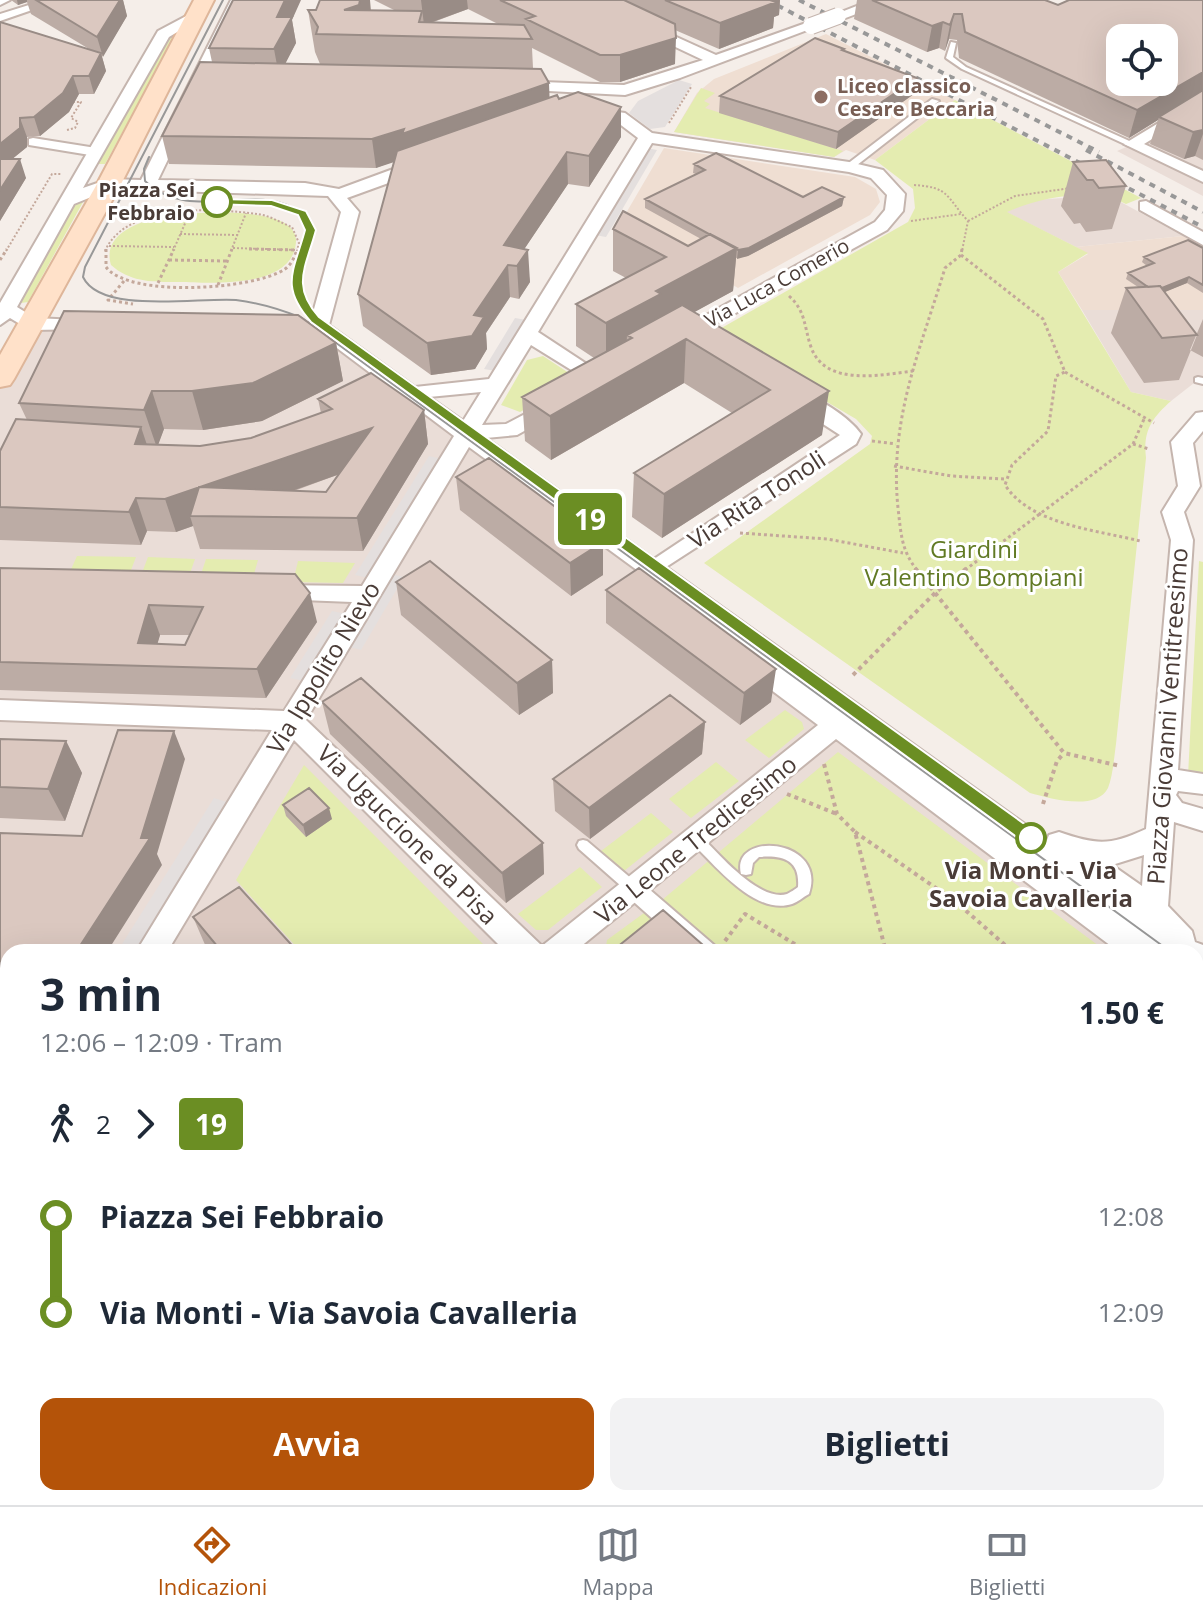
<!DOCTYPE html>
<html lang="it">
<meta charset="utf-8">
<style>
body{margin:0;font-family:"Open Sans",sans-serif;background:#f2f2f3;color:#1f2937;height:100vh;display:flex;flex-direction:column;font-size:30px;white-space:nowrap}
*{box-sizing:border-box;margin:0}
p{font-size:26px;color:#747a83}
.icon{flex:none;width:44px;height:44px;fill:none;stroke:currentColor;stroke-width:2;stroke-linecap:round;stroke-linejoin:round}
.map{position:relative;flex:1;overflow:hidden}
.sheet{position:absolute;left:0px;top:944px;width:1204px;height:562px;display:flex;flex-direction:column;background:#fff;border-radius:24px 24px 0 0;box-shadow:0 8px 32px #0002}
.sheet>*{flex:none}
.badge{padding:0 16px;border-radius:6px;font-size:28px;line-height:52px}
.controls{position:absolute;left:1106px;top:24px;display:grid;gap:16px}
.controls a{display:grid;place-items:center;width:72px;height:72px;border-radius:16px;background:#fff;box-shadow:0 8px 32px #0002;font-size:40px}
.map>.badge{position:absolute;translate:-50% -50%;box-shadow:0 0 0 4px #fff}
.legs{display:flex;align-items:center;gap:12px;height:88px;padding:0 40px;font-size:26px}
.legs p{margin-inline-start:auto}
.head{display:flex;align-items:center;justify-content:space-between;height:136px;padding:0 40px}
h1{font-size:44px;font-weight:700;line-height:60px}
.button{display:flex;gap:16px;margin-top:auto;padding:16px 40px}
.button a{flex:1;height:92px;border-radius:16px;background:#b45309;color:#fff;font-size:32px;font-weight:700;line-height:92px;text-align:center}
.button a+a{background:#f2f2f3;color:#1f2937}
ul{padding:0 40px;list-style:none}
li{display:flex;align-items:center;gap:28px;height:96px;font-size:30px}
li i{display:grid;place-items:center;width:12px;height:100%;margin:0 10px;background:currentColor}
li i::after{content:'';width:20px;height:20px;margin:-10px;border:6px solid;border-radius:50%;background:#fff}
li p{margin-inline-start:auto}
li:first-child i{background:linear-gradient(#0000 50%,currentColor 0)}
li:last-child i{background:linear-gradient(currentColor 50%,#0000 0)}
.dock{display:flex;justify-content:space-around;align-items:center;height:112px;border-top:2px solid #e0e1e3;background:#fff;font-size:22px;color:#747a83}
.dock a{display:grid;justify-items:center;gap:4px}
.dock .current{color:#b45309}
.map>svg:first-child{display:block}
.residential{fill:#eaddd7}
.education{fill:#efded2}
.green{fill:#e4ecb0}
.parking{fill:#e4dfde}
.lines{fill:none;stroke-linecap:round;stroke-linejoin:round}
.service-casing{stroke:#c5b5ae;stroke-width:4}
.pedestrian-casing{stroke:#c5b5ae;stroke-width:4}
.minor-casing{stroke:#c5b5ae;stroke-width:4}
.secondary-casing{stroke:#deb69a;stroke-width:4}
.path-far3{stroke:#c4a89b;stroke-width:2;stroke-dasharray:2 2;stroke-linecap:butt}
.path-far2{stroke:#c4a89b;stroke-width:3;stroke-dasharray:3 3;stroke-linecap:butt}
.path-far1{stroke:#c4a89b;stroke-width:4;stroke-dasharray:4 4;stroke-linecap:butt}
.path{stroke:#c4a89b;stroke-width:5;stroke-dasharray:5 5;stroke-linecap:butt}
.service{fill:#fff;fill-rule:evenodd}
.pedestrian{fill:#fff;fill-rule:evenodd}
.minor{fill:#fff;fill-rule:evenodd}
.secondary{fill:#ffe1c9;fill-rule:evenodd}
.tram{stroke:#989898;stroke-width:2}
.rail{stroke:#989898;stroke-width:4;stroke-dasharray:6 6;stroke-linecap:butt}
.minor-bridge-casing{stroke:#c5b5ae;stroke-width:18;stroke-linecap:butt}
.minor-bridge{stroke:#fff;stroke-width:16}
.wall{fill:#bcaca5;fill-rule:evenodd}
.shaded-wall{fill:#998c86}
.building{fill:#dbc8c0;stroke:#998c86;stroke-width:2;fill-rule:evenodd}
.line-1{fill:#6b8e23;stroke:#fff;stroke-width:2}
.education-dot{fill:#8d6e63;stroke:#fff;stroke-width:3}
.stop-1-dot{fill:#fff;stroke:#6b8e23;stroke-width:4}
.labels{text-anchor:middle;stroke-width:6;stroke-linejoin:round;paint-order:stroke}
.far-education-label{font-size:20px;font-weight:bold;fill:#785e54;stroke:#fff;text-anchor:start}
.far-stop-label{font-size:20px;font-weight:bold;fill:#4a3c37;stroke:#fff;text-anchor:end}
.far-street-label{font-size:20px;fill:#4a3c37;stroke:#fff}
.street-label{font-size:24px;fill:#4a3c37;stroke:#fff}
.park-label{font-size:24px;fill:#617a24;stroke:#fff}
.stop-label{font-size:24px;font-weight:bold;fill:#4a3c37;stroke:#fff}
</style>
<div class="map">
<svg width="1203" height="1505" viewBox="0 0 1203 1505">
<rect width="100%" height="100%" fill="#f5eee9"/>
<!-- residential -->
<path class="residential" d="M1203,114V196L1117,151Z
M1108,195L1183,236L1076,247L1006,212L1033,200Z
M1082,310H1203V376L1171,401L1131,392Z
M31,324L319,328L1175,952H8V1498H1182V1505H0V383Z
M1196,967L1203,972V1154L1196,1248Z"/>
<!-- education -->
<path class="education" d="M826,34L955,100L875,160L846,150L834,157L674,132L697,93L714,79Z
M664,148L855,177L876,189L880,202L870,215L738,288L622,220Z
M1183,236L1203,248V310H1082L1058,272L1088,254L1076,247Z
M8,1498H849L855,1505H0Z"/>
<!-- green -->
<path class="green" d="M179,29L105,164H97L173,30Z
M701,88L715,93L704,101L710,104L705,108L843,151L834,157L674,132Z
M955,100L1141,198L1126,204C1092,187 1041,197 1007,212L1088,253L1058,272L1131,392L1171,401C1151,419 1143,431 1146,458L1116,744C1114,758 1113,775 1108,788C1096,812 1049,798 1030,793L704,563L870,444L872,436L856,419L711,334L908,222L915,208L913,189L875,160Z
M76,202H83L28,302L21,303Z
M169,215C202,213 246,209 278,220C288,224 297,231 296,242C293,289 212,283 180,282C155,282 131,283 111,265C101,232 144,220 169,215Z
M543,356L572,375L570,384L520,412L501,405L527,360Z
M77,556L136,557L128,578L68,576Z
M148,557L195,559L188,579L140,578Z
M206,559L258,560L252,581L199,580Z
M298,561L355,563L343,583L293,582Z
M1199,561L1203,562V779L1188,776Z
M785,710L802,722L804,729L769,758L745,740Z
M838,752L1099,946L1098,952H723L662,900Z
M716,762L739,781L691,818L669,799Z
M304,765L491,952H301L236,880Z
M651,813L673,832L624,871L601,851Z
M580,867L602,887L548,930H536L518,914Z
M644,913L660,925L613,952L606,946L607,940Z
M222,1498H607L600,1505H214Z"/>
<!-- parking -->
<path class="parking" d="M679,80L692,84L665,127L650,129L629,113L638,101Z
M647,148L657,150L606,237L595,235Z
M515,318L526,320L496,371L484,369Z
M429,456L442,459L369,578L355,575Z
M390,574L404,577L361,650L346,646Z
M332,611L346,614L304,681L290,678Z
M214,798L230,803L137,952H117Z"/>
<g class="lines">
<!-- service casing -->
<g class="service-casing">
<path id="service" d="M951,42L956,43L953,57L966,67L1136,144L1129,146L962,69L946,58Z
M932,99L939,101L852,169H846V165Z
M1198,377L1203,378V384L1195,382V378Z
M696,834L700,835C718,853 759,902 787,894C789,893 796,889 798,887C800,860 783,855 759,857L753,863L751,874L746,875L741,874C730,830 828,838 809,894C803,897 798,902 792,904C755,916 715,865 692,843L690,839L692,835Z
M583,840L587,841L639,885L641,889L639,893L634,894L629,893L579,849L577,845L579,841Z"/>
</g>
<!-- pedestrian casing -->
<g class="pedestrian-casing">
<path id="pedestrian" d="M0,0H10L0,5Z
M45,0H61L0,21V14Z
M33,138L96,148L102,152L96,156L29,145V139Z
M634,880L642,883L714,945L717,952H690L626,895L623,889L626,883Z"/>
</g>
<!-- minor casing -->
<g class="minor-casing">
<path id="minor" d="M231,0H245L158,180L305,183L339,189L415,161H427V169L347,198L359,212L329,325L415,387L489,379L638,138L613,119L597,115V109L625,113L652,133L849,162L883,170L905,194L903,211L887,230L679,344L672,342L669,338L672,334L875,222L885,210L887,195L871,178L849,172L652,143L538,332L611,380L601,386L594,384L531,345L482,425L506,424L546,403H560L563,407L560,411L517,435L486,438L654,559L840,435L789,402L786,398L789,394C809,388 850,418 861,434L856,444L666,567L1047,840L1049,835L1059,832C1097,845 1109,846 1146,829L1171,540L1162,512L1178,486L1171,442L1196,413L1203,412V431L1193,443L1200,486L1184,512L1193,540L1178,770L1203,774V794L1178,791L1176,795L1182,803L1203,809V831L1174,822L1168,906L1192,931L1195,942L1203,945V976L1196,973V952H1119L836,739L574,952H506L294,740L167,952H136L272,730L0,720V700L284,711L352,602L277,599L269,597L265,591L269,585L362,586L454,436L309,327L341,212L328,196L111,189L74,204L17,307L35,318L99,321L102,325L99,329L30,330L10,318L0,325V303L158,31L190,14L202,17L169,37L83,188L109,179L141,180ZM481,392L463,421L429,397ZM469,447L746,650L738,653L735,659L738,665L818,725L542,946L306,720ZM1144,855L1142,886L1112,865Z
M576,0H595L716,55L806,23L818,26L680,78L625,95L510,89L507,86L515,81L624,85L703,60Z
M872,0H893L843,19L831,16Z
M1203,96V108L1144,144L1203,171V182L1124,144Z
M1146,201L1203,232V245L1140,210V202Z
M1203,1038V1075L1196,1077V1041Z
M8,1177V1233L0,1237V1180Z
M0,1258L8,1261V1307L0,1304Z
M8,1366V1406L0,1409V1369Z
M1098,1498H1136L1135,1505H1097Z"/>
</g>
<!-- secondary casing -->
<g class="secondary-casing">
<path id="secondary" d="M194,0H214L121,184L14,379L10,385L0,387V355L97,184Z"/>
</g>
<!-- path-far3 -->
<path class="path-far3" d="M669,123L691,87
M67,130L75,128L78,122L71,118L81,102H71
M914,185C950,187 946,197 968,221L962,251
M911,221L961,214
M968,221L1015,196L1071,188
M180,234L238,235
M109,246L174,247
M233,248L297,250
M6,251L52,174H61
M105,251C126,203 213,208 257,214C269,215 281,223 292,227L299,243L297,251
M173,251L190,212
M231,251L246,213"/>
<!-- path-far2 -->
<path class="path-far2" d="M106,249V267C129,298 254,290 285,269C292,264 295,256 297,249
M249,249L297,250
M962,249L961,255L1043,319L1065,372L1056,376L1048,431L1012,465L1005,485C1031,525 1097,530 1140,541
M0,260L7,249
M169,260L227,261
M124,281L108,300L133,304
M158,283L174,249
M218,285L232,249
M789,296C806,311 804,327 811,347C825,387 881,375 913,371
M1065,372L1154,423
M872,441L896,444
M1133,444L1149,449
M894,466L951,476L1004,479
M740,533L827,539L903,553
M917,570C901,550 901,533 898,508C889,419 920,351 945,268L961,255
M965,570L1133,444L1144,419"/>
<!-- path-far1 -->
<path class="path-far1" d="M915,568L1064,753L1120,766
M853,675L936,592L967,568
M824,764L837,814L855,832L886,952
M787,794L837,814
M1043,804L1057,761L1064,753
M855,832L956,902L1013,952
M725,941L745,914L808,952"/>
<!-- path -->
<path class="path" d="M1058,1498V1505"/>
<!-- service -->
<use href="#service" class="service"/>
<!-- pedestrian -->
<use href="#pedestrian" class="pedestrian"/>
<!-- minor -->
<use href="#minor" class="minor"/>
<!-- secondary -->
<use href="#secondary" class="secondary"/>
<!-- tram -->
<path class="tram" d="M223,0L85,267L83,277C101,315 199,297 236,300C260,303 280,309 302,318L1171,952
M149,157L144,169L145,181C192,226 260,178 302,214C328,236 273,274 317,321
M1196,970L1203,975"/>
<!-- rail -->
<path class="rail" d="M767,0L1203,227
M799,0L1099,152
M1086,150L1203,212"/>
<!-- minor-bridge casing -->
<g class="minor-bridge-casing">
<path id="minor-bridge" d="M811,26L838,16"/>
</g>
<!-- minor-bridge -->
<use href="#minor-bridge" class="minor-bridge"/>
</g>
<!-- wall -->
<path class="wall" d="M11,0H123L127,16L102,57L106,71L94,94H79L69,112L40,136L27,137V147L12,159L26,178L0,221V22L89,49L31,14L27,2L18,5Z
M374,0H780L779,15L774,17L773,28L719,49L675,30V64L620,82H600L532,48L533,68L549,83V98L621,107V137L589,187L568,184L524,249L530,282L519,299L510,297L486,333L487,349L475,369L431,375L363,326L358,294L394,161L376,168L169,164L162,136L212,62L209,48L292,20L296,43L285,63L320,64L315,52L308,10L396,11ZM468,9L498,24L431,23Z
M857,0H1045L1058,5L1203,0V160L1195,156L1184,159L1150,144L1158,120L1129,138L959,58L957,40L949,39L945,51L939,48L927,52L854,19Z
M844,49V51L914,94L836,149L719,113L720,96Z
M1073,162L1126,186L1112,229L1086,232L1080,223L1074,224L1061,206Z
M694,164L803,197H844L842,206L748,256L736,258L733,291L694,312L822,435L662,538L632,517L634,473L732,413L684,383L551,460L525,441L522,397L594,358L576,346V304L626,278L613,271V229L688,246L701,239L645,208V199L696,174L693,173Z
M1203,248V293L1187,283L1164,292L1197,335L1179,380L1144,383L1111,333L1126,288L1138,287L1126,279L1128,273L1147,266L1142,262L1144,257Z
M1203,319V357L1190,350Z
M336,343L343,381L262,421L203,430L164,429L158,444L200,446L251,438L321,413L318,399L424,410L428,444L363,551L200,549L193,526L176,532L147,531L141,545L0,540V451L27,420L19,403ZM337,475L326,492L294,491Z
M456,477L603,542V575L571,596L460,510Z
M0,568L317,622L266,698L0,690ZM160,635H190L185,645L157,644Z
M396,582L552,660L553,693L519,715L401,615Z
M606,590L771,702L740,725L606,623Z
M322,702L543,843L544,874L506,903L330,734Z
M705,722L702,754L590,839L555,811L553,779Z
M0,739L66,741L82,773L65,821L0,818Z
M283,805L332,819L306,837L286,816Z
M193,917L298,952H210L206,947Z
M1203,1242V1505H1182V1498H1196V1249Z"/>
<!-- shaded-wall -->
<path class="shaded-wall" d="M17,0H27V2L18,5Z
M120,0H123L127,16L103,57L97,37Z
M285,0H301L292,20L296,43L279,76L274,49L277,17Z
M360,0H370L372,23L344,10Z
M421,0H467L468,9L424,25Z
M763,0H780L779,15L774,17L773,28L719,49L720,23Z
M954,14L949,39L945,51L950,25Z
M943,22L939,48L927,52L932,26Z
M676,38L675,64L620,82V55Z
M101,53L106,71L94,94L89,76Z
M1203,72V93L1159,117L1158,120L1129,138L1137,110Z
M73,76L79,94L69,112L40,136L34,117Z
M917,78L914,94L836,149L838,132Z
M549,83L550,111L376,168L372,139Z
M621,107V137L589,187V156Z
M20,118L27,137V147L0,169V144Z
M1203,130V134L1195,156L1184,159L1193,132Z
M567,152L568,184L513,266L508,265L510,297L486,333L487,349L475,369L431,375L427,343L474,315L504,245Z
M20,159L26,178L0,221V190Z
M844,197L842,206L748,256L737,259L738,250Z
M737,248L733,291L660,331L632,338L627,335L626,355L606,366V323L656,291Z
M528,250L530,282L519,299L517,266Z
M1189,277L1187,283L1153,297L1155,291Z
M686,339L684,383L551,460L550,416Z
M336,343L343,381L262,421L203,430L192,391Z
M152,391L164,429L157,448L144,410Z
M829,391L822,435L662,538L664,494Z
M424,410L428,444L363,551L357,518Z
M141,427L152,460L135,444Z
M372,428L377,461L221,516H190L193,526L176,532L165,499Z
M136,498L147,531L141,545L129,512Z
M603,542V575L571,596L570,563Z
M310,593L317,622L266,698L257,669Z
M149,605L160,635L151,666L138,643Z
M552,660L553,693L519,715L517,683Z
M776,669L771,702L740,725L744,693Z
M705,722L702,754L590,839L589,808Z
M174,731L185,759L157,854L162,865L107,952H76L141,838Z
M66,741L82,773L65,821L48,789Z
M329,808L332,819L306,837L303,825Z
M543,843L544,874L506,903L502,873Z
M8,1056V1108L0,1120V1069Z
M28,1498H57L48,1505H20Z
M155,1498H162L166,1505H159Z"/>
<!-- building -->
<path class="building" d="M36,0H120L97,37Z
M233,0H285L277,17H292L274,49L209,48Z
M320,0H360L359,5L344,10L422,11L419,22L524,25L532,39L316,34L318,27L308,10H316Z
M500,0H624L675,24L676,38L620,55H600L526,19L535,16Z
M665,0H770L776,2L720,23Z
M872,0H1045L1058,5L1069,0H1203V72L1137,110L965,32L962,14H954L950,25L943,22L932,26ZM1120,38H1164V82H1120Z
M0,22L101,53L89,76H73L63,93L34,117L20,118V128L0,144Z
M815,38L844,49L842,50L917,78L838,132L720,96Z
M200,62L541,69L549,83L402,134L404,129L372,139L162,136Z
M1203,90V130L1193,132L1159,117Z
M578,92L621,107L589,156L567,152L504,245L528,250L517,266L508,265L474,315L484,317L472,336L427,343L358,294L397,151L557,95L559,99Z
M716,153L803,197L822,187L844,197L749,248L738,250L645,199L705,170L694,164Z
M0,159H20L0,190Z
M1106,160L1126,186L1099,188L1093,180H1087L1073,162Z
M623,211L688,246L710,234L737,248L656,291L661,294L606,323L576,304L666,257L613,229Z
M1188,240L1203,248V285L1189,277L1162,288L1160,286L1148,287L1128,273L1154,263L1144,257Z
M1160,286L1197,335L1162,338L1126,288Z
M682,305L829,391L664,494L634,473L770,390L686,339L550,416L522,397L632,338L627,335Z
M64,311L298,315L336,343L253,383L192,391H152L144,410L19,403Z
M371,373L424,410L357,518L190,516L199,487L326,492L372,428L165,499L136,498L129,512L0,507V451L16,419L141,427L135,444L200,446L251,438L332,409L318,399Z
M489,458L603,542L570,563L456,477Z
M430,561L552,660L517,683L396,582Z
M0,568L295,574L310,593L257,669L0,662ZM149,605L203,607L185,645L138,643Z
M639,568L776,669L744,693L606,590Z
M361,678L543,843L502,873L322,702Z
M670,695L705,722L589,808L553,779Z
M118,730L174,731L141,838H150L76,952H8V1056L0,1069V833L82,836Z
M0,739L66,741L48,789L0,787Z
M309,788L329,808L303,825L283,805Z
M239,887L298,952H222L193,917Z
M663,910L711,952H611Z
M1203,1391V1505H1200Z
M8,1396V1498H28L20,1505H0V1402Z
M127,1498H155L159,1505H119Z"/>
<!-- line-1 -->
<path class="line-1" d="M217,199L272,200L306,211L316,230C306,267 291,286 319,317L1037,833V843H1025L311,322C279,286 294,271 305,230L298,215L271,206L213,204Z"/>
<!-- markers -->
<circle class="education-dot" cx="821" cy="97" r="8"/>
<g class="stop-1-dot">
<circle cx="217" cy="202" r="14"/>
<circle cx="1031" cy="838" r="14"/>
</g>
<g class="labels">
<!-- far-education labels -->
<g class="far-education-label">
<text x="837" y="93">Liceo classico<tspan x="837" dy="23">Cesare Beccaria</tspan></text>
</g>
<!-- far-stop labels -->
<g class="far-stop-label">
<text x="195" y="197">Piazza Sei<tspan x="195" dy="23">Febbraio</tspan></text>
</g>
<!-- far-street labels -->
<g class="far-street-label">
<text transform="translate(777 283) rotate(-29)" y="7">Via Luca Comerio</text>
</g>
<!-- street labels -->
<g class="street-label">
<text transform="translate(757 500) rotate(-33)" y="8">Via Rita Tonoli</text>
<text transform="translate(324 668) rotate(-59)" y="8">Via Ippolito Nievo</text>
<text transform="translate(1168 716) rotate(-86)" y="8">Piazza Giovanni Ventitreesimo</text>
<text transform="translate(407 835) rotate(45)" y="8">Via Uguccione da Pisa</text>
<text transform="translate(696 840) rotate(-39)" y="8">Via Leone Tredicesimo</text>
</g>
<!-- park labels -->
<g class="park-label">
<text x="974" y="558">Giardini<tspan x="974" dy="28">Valentino Bompiani</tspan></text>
</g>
<!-- stop labels -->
<g class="stop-label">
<text x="1031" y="879">Via Monti - Via<tspan x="1031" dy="28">Savoia Cavalleria</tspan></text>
</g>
</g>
</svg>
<div class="controls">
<a><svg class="icon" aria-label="locate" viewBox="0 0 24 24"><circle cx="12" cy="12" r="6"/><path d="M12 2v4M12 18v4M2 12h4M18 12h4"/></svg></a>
</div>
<b class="badge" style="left:590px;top:519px;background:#6b8e23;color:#fff">19</b>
<section class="sheet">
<div class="head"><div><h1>3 min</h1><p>12:06 – 12:09 · Tram</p></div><b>1.50 €</b></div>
<div class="legs"><svg class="icon" aria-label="walk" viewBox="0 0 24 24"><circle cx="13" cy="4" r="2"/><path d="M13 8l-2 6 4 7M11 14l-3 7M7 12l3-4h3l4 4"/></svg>2<svg class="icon" aria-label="forward" viewBox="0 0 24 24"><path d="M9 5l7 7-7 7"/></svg><b class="badge" style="background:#6b8e23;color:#fff">19</b></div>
<ul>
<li><i style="color:#6b8e23"></i><b>Piazza Sei Febbraio</b><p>12:08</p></li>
<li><i style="color:#6b8e23"></i><b>Via Monti - Via Savoia Cavalleria</b><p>12:09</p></li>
</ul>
<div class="button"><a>Avvia</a><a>Biglietti</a></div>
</section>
</div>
<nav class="dock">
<a class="current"><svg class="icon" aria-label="directions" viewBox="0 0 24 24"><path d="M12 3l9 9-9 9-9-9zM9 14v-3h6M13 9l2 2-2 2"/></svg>Indicazioni</a>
<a><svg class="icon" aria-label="map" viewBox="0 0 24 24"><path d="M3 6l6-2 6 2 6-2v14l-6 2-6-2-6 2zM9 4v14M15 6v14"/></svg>Mappa</a>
<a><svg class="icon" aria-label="tickets" viewBox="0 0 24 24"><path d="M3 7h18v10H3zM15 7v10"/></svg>Biglietti</a>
</nav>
